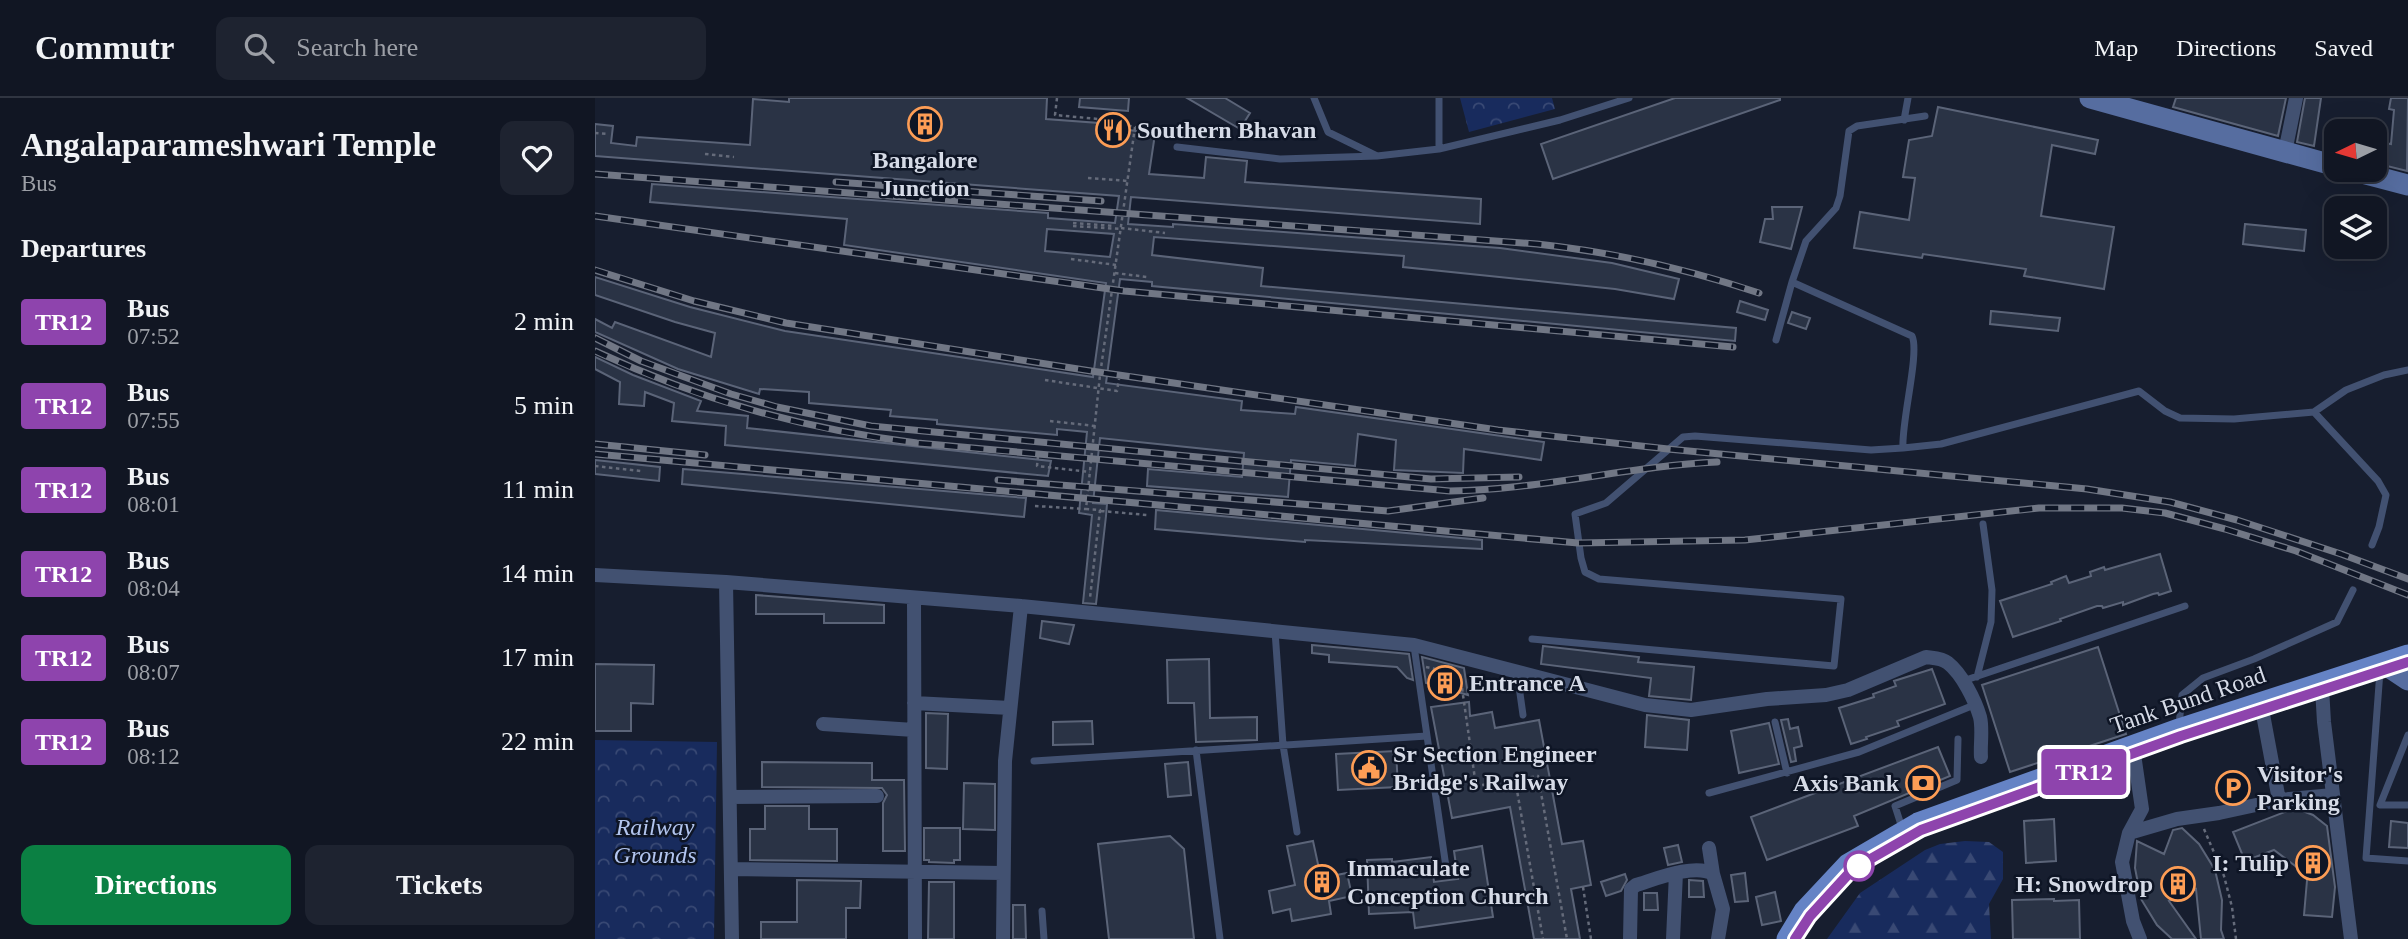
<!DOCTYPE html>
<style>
body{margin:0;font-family:Georgia,serif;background:#1e2330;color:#f1f3f6;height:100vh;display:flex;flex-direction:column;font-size:26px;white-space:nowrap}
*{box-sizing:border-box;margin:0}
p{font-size:23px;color:#9c9fa6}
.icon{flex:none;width:38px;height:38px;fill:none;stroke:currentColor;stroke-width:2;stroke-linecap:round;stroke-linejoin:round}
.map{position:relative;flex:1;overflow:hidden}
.panel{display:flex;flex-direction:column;background:#111623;width:595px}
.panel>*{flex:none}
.badge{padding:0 14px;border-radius:5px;font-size:24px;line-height:46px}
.needle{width:46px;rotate:265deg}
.controls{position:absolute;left:1729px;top:21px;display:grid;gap:14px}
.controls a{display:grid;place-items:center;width:63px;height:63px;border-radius:14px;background:#111623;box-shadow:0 7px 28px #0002,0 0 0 2px #303541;font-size:35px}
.map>.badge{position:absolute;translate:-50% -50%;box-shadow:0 0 0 4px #fff}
h2{padding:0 21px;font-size:26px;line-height:63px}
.round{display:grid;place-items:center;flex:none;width:74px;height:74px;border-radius:14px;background:#1e2330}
.head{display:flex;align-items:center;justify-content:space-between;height:119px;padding:0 21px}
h1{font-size:33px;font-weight:600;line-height:52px}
.button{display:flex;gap:14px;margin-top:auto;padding:14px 21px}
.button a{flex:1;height:80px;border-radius:14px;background:#0b8043;color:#fff;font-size:28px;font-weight:600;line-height:80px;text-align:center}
.button a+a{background:#1e2330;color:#f1f3f6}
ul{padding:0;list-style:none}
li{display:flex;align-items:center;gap:21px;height:84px;padding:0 21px}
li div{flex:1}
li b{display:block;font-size:26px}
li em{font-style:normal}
li .badge{min-width:77px;font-weight:700;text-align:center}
header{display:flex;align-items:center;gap:42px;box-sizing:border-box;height:98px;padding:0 35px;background:#111623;border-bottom:2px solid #303541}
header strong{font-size:33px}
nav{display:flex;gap:38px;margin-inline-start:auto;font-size:24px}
.search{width:490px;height:63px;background:#1e2330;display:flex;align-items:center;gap:18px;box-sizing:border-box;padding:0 24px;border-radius:14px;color:#9c9fa6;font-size:26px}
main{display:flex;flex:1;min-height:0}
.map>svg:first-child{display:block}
.forest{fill:url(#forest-firs)}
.park{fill:url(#park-crowns)}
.building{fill:#2a3345;stroke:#5b6478;stroke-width:2;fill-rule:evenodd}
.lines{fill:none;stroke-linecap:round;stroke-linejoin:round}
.path{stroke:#656b7a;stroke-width:2.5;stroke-dasharray:3.5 3.5;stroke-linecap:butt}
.lane{stroke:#425171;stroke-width:7}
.street{stroke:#425171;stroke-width:14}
.secondary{stroke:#566da0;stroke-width:21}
.primary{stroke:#6583c5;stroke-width:21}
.rail-casing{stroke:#717785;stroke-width:7}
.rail{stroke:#0e1525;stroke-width:4.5;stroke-dasharray:13;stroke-linecap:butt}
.line-casing{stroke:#fff;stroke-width:16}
.line{stroke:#8e44ad;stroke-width:10}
.stop-dot{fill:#fff;stroke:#8e44ad;stroke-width:3.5}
.labels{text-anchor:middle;stroke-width:5;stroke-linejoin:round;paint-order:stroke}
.poi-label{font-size:24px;font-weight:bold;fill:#d6dbe7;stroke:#0e1525;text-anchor:start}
.street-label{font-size:24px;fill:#d6dbe7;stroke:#0e1525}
.park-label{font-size:24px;font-style:italic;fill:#b2c5ef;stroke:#0e1525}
</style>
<header>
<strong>Commutr</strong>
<div class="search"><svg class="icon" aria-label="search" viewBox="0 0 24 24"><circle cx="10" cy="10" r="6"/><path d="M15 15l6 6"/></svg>Search here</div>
<nav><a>Map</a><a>Directions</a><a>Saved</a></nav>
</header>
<main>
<section class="panel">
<div class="head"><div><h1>Angalaparameshwari Temple</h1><p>Bus</p></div><a class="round"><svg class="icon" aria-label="heart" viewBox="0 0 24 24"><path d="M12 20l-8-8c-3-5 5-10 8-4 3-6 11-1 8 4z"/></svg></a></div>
<h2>Departures</h2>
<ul>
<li><span class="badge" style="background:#8e44ad;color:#fff">TR12</span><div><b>Bus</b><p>07:52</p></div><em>2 min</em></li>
<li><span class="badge" style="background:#8e44ad;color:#fff">TR12</span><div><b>Bus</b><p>07:55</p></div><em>5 min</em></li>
<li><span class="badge" style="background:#8e44ad;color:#fff">TR12</span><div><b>Bus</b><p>08:01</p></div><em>11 min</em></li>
<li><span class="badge" style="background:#8e44ad;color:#fff">TR12</span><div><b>Bus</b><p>08:04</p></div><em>14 min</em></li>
<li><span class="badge" style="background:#8e44ad;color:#fff">TR12</span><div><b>Bus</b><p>08:07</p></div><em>17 min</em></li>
<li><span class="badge" style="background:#8e44ad;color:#fff">TR12</span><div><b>Bus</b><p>08:12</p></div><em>22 min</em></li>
</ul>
<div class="button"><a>Directions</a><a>Tickets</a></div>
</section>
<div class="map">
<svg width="1813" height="841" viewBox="0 0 1813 841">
<defs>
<pattern id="forest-firs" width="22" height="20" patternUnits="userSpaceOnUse" patternTransform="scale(1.75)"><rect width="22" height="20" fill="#182b5d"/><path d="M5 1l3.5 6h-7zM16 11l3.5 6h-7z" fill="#394974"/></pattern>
<pattern id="park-crowns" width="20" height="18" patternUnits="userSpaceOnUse" patternTransform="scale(1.75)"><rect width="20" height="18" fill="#182b5d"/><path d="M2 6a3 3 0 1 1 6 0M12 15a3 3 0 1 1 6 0" fill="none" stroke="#394974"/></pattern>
</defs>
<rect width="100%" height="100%" fill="#171e2f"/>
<!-- forest -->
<path class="forest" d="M1370,743L1394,744L1408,754V781L1394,806L1396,841H1232L1265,795L1330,752L1345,746Z"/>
<!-- park -->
<path class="park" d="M865,0H957L960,11L874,34Z
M0,642L122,644L119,841H0Z"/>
<!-- building -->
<path class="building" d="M194,0H452L451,21L504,25L503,36L533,38L534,32L560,36L554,76L609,80L611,59L652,63L650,84L886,101L885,126L536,99L533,126L578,129V126L905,150L1017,165L1084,181L1079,201L1020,191L808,169L809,158L559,139L557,157L668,170L666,188L1141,230L1140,243L557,188V184L525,181L511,285L647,303L646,312L700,316L701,309L949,344L946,362L869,351L868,375L799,372L801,342L763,336L760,368L696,362L693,399L552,388L553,371L647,379L649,355L505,340L498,405L512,406L511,418L501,506L488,505L497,417L484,415L492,334L462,331V337L342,326V322L295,318L296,312L214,305V294L165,291L164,296L83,271L0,234V221L17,230L20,224L116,259L120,235L80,224L0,197V179L95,209L190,233L498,279L511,185L249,147L252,121L55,104L57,86L453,115V120L520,125L524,98L0,58V26L18,28L16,45L41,48L42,39L155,47L158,1L194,4ZM452,131L519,136L515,159L450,153Z
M485,0H534L533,13L484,9Z
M592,0H630L655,15L645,31Z
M1080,0H1185V2L958,81L946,46Z
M1581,0H1691L1683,38L1578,9Z
M1710,0H1726L1719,48L1702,44Z
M1796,0H1813L1812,73L1780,65L1782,44L1796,46L1799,12L1794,11Z
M1343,9L1503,42L1500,56L1457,47L1446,118L1519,129L1509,191L1429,178L1431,171L1328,156L1327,160L1259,150L1265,114L1314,122L1320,80L1308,79L1314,42L1337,38Z
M1177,109H1207L1196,151L1165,144L1170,121H1178Z
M1650,126L1711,132L1709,153L1648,146Z
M1145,203L1173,212L1170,222L1142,214Z
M1396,213L1465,220L1463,233L1395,226Z
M1197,214L1215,220L1211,231L1193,225Z
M0,259L38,277L106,303L102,313L153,318L152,330L456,363L453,378L130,347L131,328L77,323L79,305L50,294L49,308L24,306L25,284L0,271Z
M0,362L65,369L64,383L0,376Z
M88,371L431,400L429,419L87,386Z
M561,412L887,442V451L710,442V444L560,431Z
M1565,456L1576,493L1564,497L1563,495L1558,496L1528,507V504L1508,510L1507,508H1502L1465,521L1466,523L1418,539L1405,503L1457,486L1456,484L1471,478L1474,485L1496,478L1495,474L1509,469L1510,472Z
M161,497L289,507V525H229V516H161Z
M447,523L479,527L474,546L445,540Z
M717,547L814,556L818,582L812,580L802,569L734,564V557L717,555Z
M948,548L1044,559L1043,564L1099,569L1096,602L1054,598L1056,580L946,566Z
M1503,549L1531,636L1415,674L1387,587Z
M827,559L869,570L873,597L831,585Z
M614,561L615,620L662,619V642L601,644L599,605H573L572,562Z
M0,566L59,567L58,606L36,605V633H0Z
M1337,571L1350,606L1302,623L1304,628L1271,639L1272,641L1256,646L1244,610L1279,599L1278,596L1301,588L1299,583Z
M874,604L875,618L897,614L900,630L944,622L967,746L988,743L996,787L976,791L985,841H939L915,709L857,720L836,609Z
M331,615L353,616L352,671L331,670Z
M1052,617L1094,622L1092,652L1050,649Z
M1193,621L1195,631L1203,629L1207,648L1199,650L1201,663L1196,664L1186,622Z
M497,623L498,646L458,647V624Z
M1174,625L1184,666L1144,675L1136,633Z
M1343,649L1355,678L1259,718L1263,728L1172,762L1156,719Z
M801,653L803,689L743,692L741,656Z
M167,664L277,665V682H309L310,753H288V705L292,697L287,690L167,689Z
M593,664L596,697L573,699L570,666Z
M369,685L400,686V732L368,731Z
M170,708H214V731H242V763L155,762V731H170Z
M1700,710L1718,717L1732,728L1740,789L1737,819L1709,817L1713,771L1703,770L1679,752L1650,763L1638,734Z
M1459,721L1461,763L1431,765L1429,723Z
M1796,723L1813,725V750L1794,749Z
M329,730H365V762H359V765L334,764V762H329Z
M1587,730L1604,746L1620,772L1627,802L1626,832L1629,841H1606L1601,791L1574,803L1601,841H1577L1562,827L1546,801L1540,770L1542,743L1569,756L1578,732Z
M575,738L589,751L599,841H514L503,746Z
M718,743L726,780L752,775L757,798L734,803L736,816L697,823L695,811L678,815L674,793L700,787L692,748Z
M1083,747L1087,764L1073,767L1069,750Z
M887,748L898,819L820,830L818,814L774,816L772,762L797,761V764L836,759L839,784L863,781L859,753Z
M1150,775L1153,803L1140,804L1136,777Z
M1030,776L1032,782L1026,793L1011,798L1006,784Z
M202,782L266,783L265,810H251V841H166V824H202Z
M1094,782L1108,783L1109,799H1094Z
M334,784H359V841H333Z
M1180,794L1186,823L1167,827L1161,799Z
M1049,795H1062L1063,812H1049Z
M1459,801V803L1484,802L1485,841H1418L1417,802Z
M418,807H430L431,841H418Z"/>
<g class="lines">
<!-- path -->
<path class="path" d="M462,0L460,17L503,21L540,29L505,277L491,411L505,412L495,500
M521,29L531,31
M0,35L13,36
M110,56L139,59
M493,80L533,83
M478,125L519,128
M478,128L526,131
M526,130L570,135
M476,161L521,167
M520,175L552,179
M450,282L522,293L524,281
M455,323L500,328
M443,358L442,368L495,374
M0,368L46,373
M440,408L491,411
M506,413L552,417
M831,569L865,576L881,688L943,678L972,841
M920,681L948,841
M1609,731L1629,778L1637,809L1641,841
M988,789L996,841"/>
<!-- lane -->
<path class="lane" d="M719,0L733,34L782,58L844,51L965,22L1034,0
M1309,22L1313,0
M582,49L685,61L782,58
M844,51V0
M1181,242L1197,184
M1719,314L1783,383L1791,397L1784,429L1777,447
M1308,350C1306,325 1325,254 1317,238L1197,184L1211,143L1241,110L1245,98L1254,33L1262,28L1330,18
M680,533L688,647L702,734
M937,541L1239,568L1246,501L1004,481L990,474L986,460L980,416L1011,405L1088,339L1100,338L1276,352L1308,350L1346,346L1544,293L1570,313L1585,320L1639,321L1719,314L1751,292L1789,277L1813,272
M819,548L851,769
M1785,573L1771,760L1813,763
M922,574L928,617
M1382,579L1396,524L1397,492L1388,426
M1368,583L1590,508
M1180,624L1192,675
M1584,627L1587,597L1608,580L1659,561L1742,524L1758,492
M1813,637L1785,707H1813
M601,652L625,841
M439,663L832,638
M1114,695L1264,654L1379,607
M1308,733L1300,708L1362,682L1363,641
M447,813L449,841"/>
<!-- street -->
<path class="street" d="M1690,54L1701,0
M0,477L131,484L426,508L819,547L1050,607L1096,612L1172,601L1231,597L1253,592L1331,559C1338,560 1347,560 1353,565C1367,576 1380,602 1385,619C1388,631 1385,647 1386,659
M131,484L137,841
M319,501L320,841
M1727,590L1729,624L1756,841
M319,605L415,610
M1667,611L1684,702
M228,626L319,632
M1539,656L1547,711L1534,735L1527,764L1538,823L1545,841
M135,699L282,698
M1534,735L1582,721L1624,715L1684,702L1738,697
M1114,750L1118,776
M136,771L408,775
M408,841L410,663L426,508
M1035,841L1036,791L1041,787C1061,781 1100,765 1118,776L1128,811L1123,841
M1078,841L1081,775"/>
<!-- secondary -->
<path class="secondary" d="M1495,0L1741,68
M1756,72L1813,87
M1795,570L1813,582"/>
<!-- primary -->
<path class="primary" d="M1192,841L1209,813L1253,766L1323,725L1584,631L1813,557"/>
<!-- rail casing -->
<g class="rail-casing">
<path id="rail" d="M0,76L942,146C1018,154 1092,171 1164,195
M241,84L506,103
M0,118L529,193L1138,249
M0,172L99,203L191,225L496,273L903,332L1073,351L1492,391L1575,404L1642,422L1746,456L1813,481
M0,240L46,263L136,296L182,309L276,328L836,381L924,379
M0,253C105,302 208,331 322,345L855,393C945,392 1033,368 1122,364
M0,346L110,357
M0,356L983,445L1150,442L1444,410H1527L1570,415L1630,431L1701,453L1813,497
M403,382L793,413L888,400"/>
</g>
<!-- rail -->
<use href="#rail" class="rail"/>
</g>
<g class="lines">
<!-- line casing -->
<g class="line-casing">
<path id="line" d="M1200,841L1215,818L1258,771L1326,732L1586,638L1813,564"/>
</g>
<!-- line -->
<use href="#line" class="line"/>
</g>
<!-- icons -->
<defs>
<g id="building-ring" transform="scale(1.75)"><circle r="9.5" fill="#0e1525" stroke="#fd9d55" stroke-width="1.5"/><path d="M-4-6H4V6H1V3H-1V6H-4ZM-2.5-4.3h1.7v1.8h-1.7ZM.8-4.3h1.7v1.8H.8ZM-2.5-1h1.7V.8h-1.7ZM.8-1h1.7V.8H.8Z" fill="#fd9d55"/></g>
<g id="restaurant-ring" transform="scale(1.75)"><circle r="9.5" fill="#0e1525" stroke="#fd9d55" stroke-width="1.5"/><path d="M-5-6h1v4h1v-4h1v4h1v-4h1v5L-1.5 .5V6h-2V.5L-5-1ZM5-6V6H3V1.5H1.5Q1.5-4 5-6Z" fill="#fd9d55"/></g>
<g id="civic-ring" transform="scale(1.75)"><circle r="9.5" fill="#0e1525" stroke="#fd9d55" stroke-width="1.5"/><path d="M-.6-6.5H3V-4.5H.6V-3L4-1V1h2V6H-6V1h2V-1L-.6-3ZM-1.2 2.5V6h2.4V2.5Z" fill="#fd9d55"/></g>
<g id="bank-ring" transform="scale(1.75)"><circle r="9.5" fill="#0e1525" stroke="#fd9d55" stroke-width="1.5"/><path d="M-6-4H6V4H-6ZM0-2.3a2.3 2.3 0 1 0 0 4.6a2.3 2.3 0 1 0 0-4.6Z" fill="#fd9d55"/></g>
<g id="parking-ring" transform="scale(1.75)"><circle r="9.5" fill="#0e1525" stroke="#fd9d55" stroke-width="1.5"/><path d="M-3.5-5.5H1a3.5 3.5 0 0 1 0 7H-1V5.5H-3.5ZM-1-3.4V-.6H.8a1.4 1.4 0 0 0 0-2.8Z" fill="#fd9d55"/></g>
</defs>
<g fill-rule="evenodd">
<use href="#building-ring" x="330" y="26"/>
<use href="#restaurant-ring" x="518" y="32"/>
<use href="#building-ring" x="850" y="585"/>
<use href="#civic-ring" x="774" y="670"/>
<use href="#bank-ring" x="1328" y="685"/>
<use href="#parking-ring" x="1638" y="690"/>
<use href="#building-ring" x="1718" y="765"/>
<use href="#building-ring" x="727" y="784"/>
<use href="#building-ring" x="1583" y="786"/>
</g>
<!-- markers -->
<circle class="stop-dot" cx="1264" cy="768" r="14"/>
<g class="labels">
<!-- poi labels -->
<g class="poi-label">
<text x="542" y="40">Southern Bhavan</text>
<text x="330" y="70" text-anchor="middle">Bangalore<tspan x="330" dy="28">Junction</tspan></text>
<text x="874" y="593">Entrance A</text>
<text x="798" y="664">Sr Section Engineer<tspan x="798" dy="28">Bridge's Railway</tspan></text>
<text x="1662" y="684">Visitor's<tspan x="1662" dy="28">Parking</tspan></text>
<text x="1304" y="693" text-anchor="end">Axis Bank</text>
<text x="1694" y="773" text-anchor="end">I: Tulip</text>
<text x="752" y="778">Immaculate<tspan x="752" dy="28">Conception Church</tspan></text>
<text x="1558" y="794" text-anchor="end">H: Snowdrop</text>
</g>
<!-- street labels -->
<g class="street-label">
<text transform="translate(1593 602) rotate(-19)" y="8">Tank Bund Road</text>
</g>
<!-- park labels -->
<g class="park-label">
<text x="60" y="737">Railway<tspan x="60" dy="28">Grounds</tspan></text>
</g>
</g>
</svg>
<div class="controls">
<a><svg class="needle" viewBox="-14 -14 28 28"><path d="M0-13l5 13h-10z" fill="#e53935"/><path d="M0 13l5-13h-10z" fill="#9c9fa6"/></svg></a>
<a><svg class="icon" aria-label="layers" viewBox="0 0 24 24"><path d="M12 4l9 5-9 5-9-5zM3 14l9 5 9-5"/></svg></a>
</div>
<b class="badge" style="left:1489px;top:674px;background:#8e44ad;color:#fff">TR12</b>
</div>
</main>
